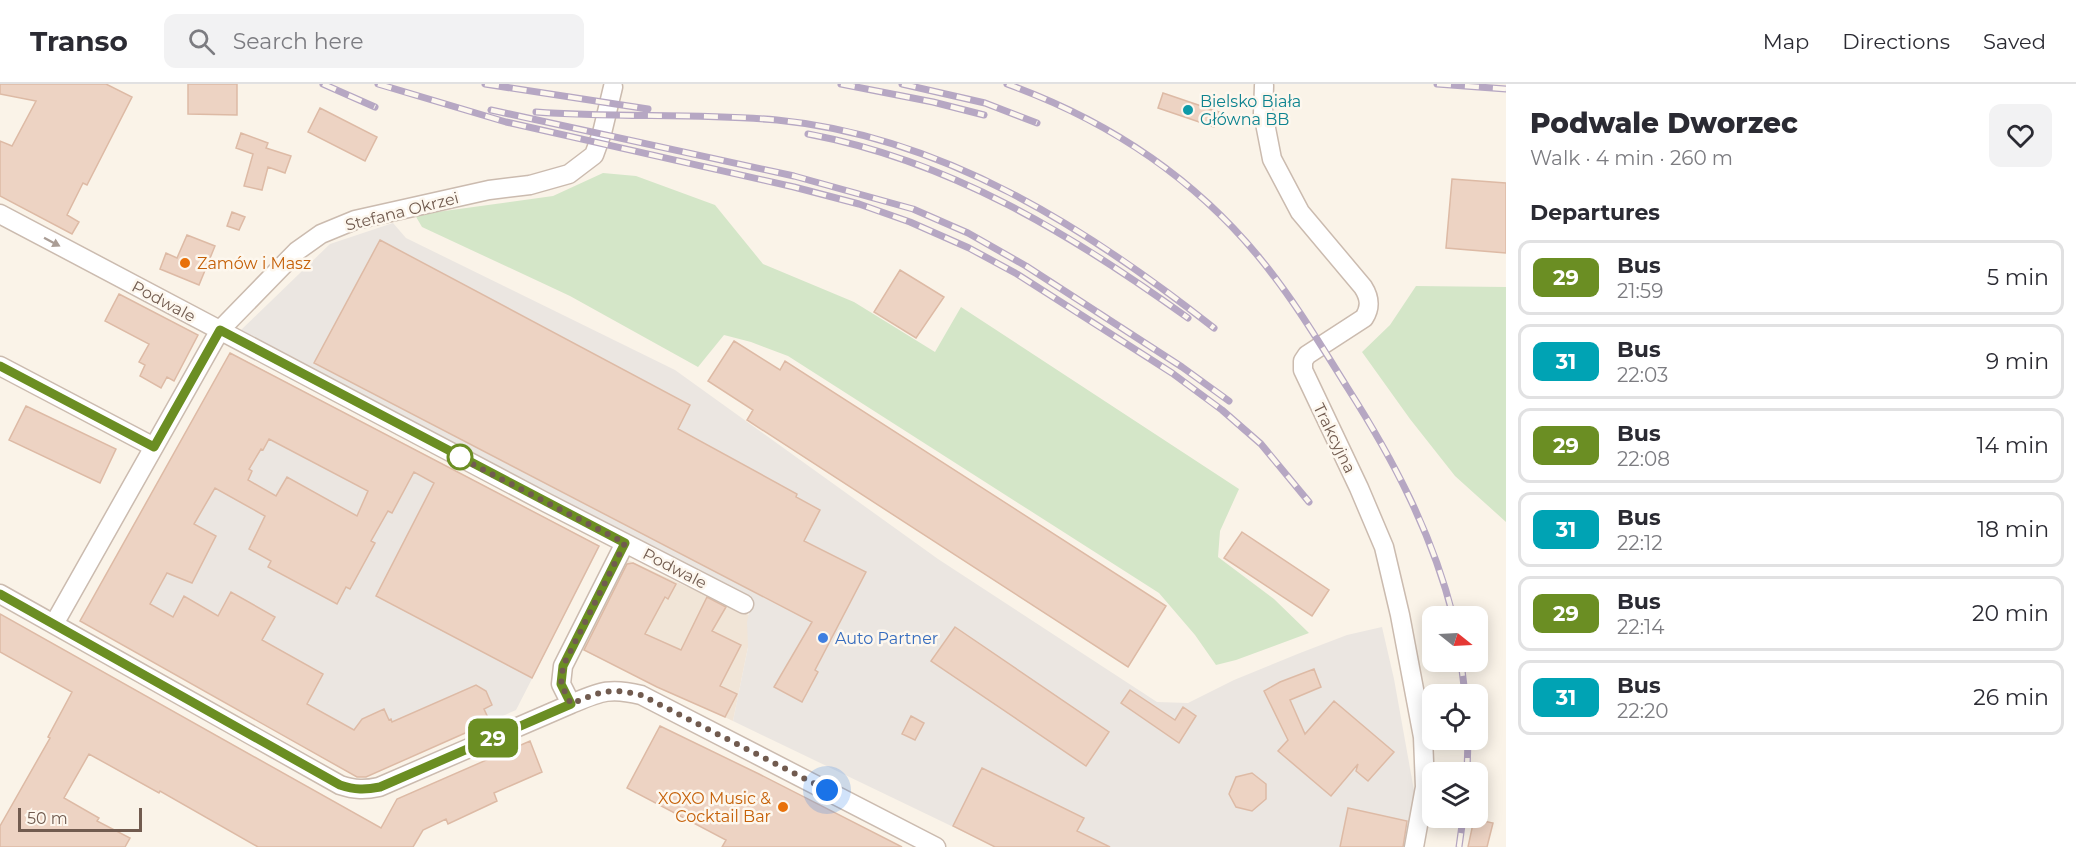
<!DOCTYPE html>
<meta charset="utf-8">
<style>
body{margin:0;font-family:Montserrat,sans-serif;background:#f2f2f3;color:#2b2b33;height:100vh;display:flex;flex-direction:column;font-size:22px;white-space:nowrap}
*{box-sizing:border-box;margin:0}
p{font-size:20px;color:#7c7c81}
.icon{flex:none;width:33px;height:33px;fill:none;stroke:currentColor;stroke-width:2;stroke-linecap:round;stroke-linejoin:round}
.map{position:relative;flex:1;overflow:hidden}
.sheet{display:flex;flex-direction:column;background:#fff;width:570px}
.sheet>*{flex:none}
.badge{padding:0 12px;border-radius:9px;font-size:21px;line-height:39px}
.needle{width:39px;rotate:108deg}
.fabs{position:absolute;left:1422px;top:522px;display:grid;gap:12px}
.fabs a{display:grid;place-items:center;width:66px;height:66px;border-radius:12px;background:#fff;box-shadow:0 3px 15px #0003;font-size:30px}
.scale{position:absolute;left:18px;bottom:15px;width:124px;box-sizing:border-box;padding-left:6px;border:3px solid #715b4f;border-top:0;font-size:16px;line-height:21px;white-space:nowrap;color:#715b4f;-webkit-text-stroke:4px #fdf7ee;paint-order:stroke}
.you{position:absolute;width:30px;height:30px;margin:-15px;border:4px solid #fff;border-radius:50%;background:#1a73e8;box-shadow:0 0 0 9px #1a73e833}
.map>.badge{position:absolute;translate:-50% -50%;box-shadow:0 0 0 3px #fff}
h2{padding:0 24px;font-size:22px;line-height:54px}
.round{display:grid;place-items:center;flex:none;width:63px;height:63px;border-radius:12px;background:#f2f2f3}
.head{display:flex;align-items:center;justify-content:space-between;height:102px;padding:0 24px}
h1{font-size:28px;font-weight:800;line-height:45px}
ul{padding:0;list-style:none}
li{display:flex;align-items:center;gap:18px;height:75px;margin:0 12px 9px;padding:0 12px;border:3px solid #e1e1e2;border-radius:12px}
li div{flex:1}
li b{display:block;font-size:22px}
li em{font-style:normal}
li .badge{min-width:66px;font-weight:700;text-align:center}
header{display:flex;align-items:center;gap:36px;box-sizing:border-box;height:84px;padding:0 30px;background:#fff;border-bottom:2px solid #e1e1e2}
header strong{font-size:28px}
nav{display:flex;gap:33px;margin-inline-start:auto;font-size:21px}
.search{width:420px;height:54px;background:#f2f2f3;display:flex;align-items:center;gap:15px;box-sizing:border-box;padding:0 21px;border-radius:12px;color:#7c7c81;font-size:22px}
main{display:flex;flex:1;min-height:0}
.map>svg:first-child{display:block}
.residential{fill:#f1e5d7}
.industrial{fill:#ebe6e1}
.green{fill:#d4e6c8}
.building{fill:#edd3c3;stroke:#ddbaa5;stroke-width:1.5;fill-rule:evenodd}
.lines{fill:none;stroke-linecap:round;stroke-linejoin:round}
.minor-casing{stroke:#cbbbaf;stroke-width:21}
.minor{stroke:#fff;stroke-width:18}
.rail-casing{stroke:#b6a7c3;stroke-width:7}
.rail{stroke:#fdf7ee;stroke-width:4.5;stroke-dasharray:14;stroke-linecap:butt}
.oneway{fill:#aa9d95}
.line-casing{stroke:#fff;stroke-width:14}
.line{stroke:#6b8e23;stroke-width:9}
.walk{stroke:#715b4f;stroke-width:6;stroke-dasharray:0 10.8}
.culture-dot{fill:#0f9aa8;stroke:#fdf7ee;stroke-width:2}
.food-dot{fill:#e8710a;stroke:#fdf7ee;stroke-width:2}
.stop-dot{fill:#fff;stroke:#6b8e23;stroke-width:3}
.shop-dot{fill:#3f7fe0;stroke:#fdf7ee;stroke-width:2}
.labels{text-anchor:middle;stroke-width:5;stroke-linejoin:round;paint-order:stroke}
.culture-label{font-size:16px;fill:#0d838f;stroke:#fdf7ee;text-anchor:start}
.street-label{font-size:16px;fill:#715b4f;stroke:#fdf7ee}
.food-label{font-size:16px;fill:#c56008;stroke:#fdf7ee;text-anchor:start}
.shop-label{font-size:16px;fill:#366cbe;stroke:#fdf7ee;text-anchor:start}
</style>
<header>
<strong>Transo</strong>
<div class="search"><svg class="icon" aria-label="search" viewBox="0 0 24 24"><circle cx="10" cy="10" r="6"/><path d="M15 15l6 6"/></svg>Search here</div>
<nav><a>Map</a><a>Directions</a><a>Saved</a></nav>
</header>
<main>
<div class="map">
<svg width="1506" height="763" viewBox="0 0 1506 763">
<rect width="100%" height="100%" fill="#faf3e8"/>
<!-- residential -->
<path class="residential" d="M628,476L749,531L748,563L733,637L582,566Z"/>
<!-- industrial -->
<path class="industrial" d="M393,139L406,154L675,286L938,475L1157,618L1188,619L1234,596L1300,569L1347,551L1382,543L1394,595L1415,712L1405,763H995L733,637L748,563L747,538L752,516L241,246L330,160Z
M231,269L600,462L516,626L367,692L357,693L80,537Z"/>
<!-- green -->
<path class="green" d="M603,89L636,92L715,121L763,180L854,218L935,268L961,223L1239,405L1220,447L1218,473L1274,515L1309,549L1236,576L1216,581L1195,551L1159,509L788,272L751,258L724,251L698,283L570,212L422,143L415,131L553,112Z
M1416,202L1506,203V438L1455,392L1410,335L1362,268L1390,241Z"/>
<!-- building -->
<path class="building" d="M0,0H106L132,13L87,101L83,99L67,131L79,138L72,150L0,112V57L12,62L36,17L0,10Z
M188,0H237V31L188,30Z
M1163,9L1219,28L1214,43L1158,24Z
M320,24L377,53L365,77L308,48Z
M241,49L268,59L266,64L291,72L285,89L268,83L262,106L244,102L253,70L236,64Z
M1452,95L1506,99V169L1446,164Z
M232,128L245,133L239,146L227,142Z
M187,151L215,162L199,201L160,185L166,169L177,174Z
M380,156L690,321L678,345L797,410L796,413L820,426L804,457L866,488L815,586L818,588L802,618L774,603L812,538L314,279Z
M900,186L944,213L916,254L874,228Z
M119,210L198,251L174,297L167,293L161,304L140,292L145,281L139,278L149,260L105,237Z
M734,257L780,286L785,277L1166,522L1128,583L747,336L753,326L708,297Z
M230,269L599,462L532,594L376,512L434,399L414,388L392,429L388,427L371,457L375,459L350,505L346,503L337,520L268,483L271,477L249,465L265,432L215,404L194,440L216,452L192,499L167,489L150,520L173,533L184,512L218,532L231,508L275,533L262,556L323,590L307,620L354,646L362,635L384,625L389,636L391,635L392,638L476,601L486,607L492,621L484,625L490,638L366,693H357L80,537ZM269,355L368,407L357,432L287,393L276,412L248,396L252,387L249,385L261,365L263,366Z
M26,322L116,365L100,399L9,356Z
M1242,448L1329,506L1312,532L1224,474Z
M633,479L676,500L668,515L665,513L645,550L681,566L707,513L726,523L712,547L741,561L720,602L737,610L725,633L657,603L584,566L627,480Z
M0,530L381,744L397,715L530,657L542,688L494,709L497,717L448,740L446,735L423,746L413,763H258L160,707L159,709L89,670L64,714L99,734L97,737L130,754L125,763H0V742L50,654L48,653L72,608L0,568Z
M955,543L1109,648L1086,682L931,577Z
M1314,585L1321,603L1290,616L1305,650L1334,617L1394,668L1368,697L1356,687L1358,680L1331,712L1278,667L1288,656L1264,607L1280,598Z
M1130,606L1175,636L1183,623L1196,632L1179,659L1121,619Z
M911,632L924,639L915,656L902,650Z
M660,642L759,690L902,763H722L726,756L627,704Z
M982,684L1084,734L1077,747L1110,763H995L953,742Z
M1252,689L1266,700V715L1252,727L1236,723L1229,710L1236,693Z
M1348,724L1407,737L1403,763H1340Z
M1474,735L1493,739L1487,763H1468Z"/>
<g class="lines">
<!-- minor casing -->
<g class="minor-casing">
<path id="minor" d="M1264,2L1263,29L1272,75L1300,128L1363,203C1370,214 1371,223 1364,234L1307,271L1303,277V286L1359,404L1384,463L1400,531L1423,653L1425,703L1414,763
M0,130L547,419L744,520
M0,282L154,363
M0,510L340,701C355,706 365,706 379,703L571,620C600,608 609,603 641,611L936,763
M54,540L220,246L297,167L321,150L355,136L489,106L530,101L569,90L594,71L602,49L613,3
M571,620L561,600L563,582L625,459"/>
</g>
<!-- minor -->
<use href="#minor" class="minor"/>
<!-- rail casing -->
<g class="rail-casing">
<path id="rail" d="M323,0L375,23
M378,0L506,38L794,103L859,120L910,138L969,164L1017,190L1172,289L1222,326L1261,360L1309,418
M485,0L648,25
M841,0L933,18L984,31
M902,0L985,19L1037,39
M1007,0C1104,35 1191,91 1258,172C1292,213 1319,258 1347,303C1393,375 1432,449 1453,532
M1437,0L1506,5
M491,26L794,92L913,125L968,149L1026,182L1182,283L1229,317
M536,28C616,34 697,29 777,36C942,52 1087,144 1214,244
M808,50C951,77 1071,150 1188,234
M1461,578L1465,610
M1467,688L1468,656
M1459,763L1463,734"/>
</g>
<!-- rail -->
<use href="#rail" class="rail"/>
</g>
<!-- one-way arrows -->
<defs><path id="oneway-solid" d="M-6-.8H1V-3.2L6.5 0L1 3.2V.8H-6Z" transform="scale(1.5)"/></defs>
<use class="oneway" href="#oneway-solid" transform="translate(52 158) rotate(28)"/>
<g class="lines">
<!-- line casing -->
<g class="line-casing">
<path id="line" d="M0,282L154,363L220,246L625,459L563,582L561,600L571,620L380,703C365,706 355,706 340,701L0,510"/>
</g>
<!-- line -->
<use href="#line" class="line"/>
<!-- walk -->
<path class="walk" d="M460,373L457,372L625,459L563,582L561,600L571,620C600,608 609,603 641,611L827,706"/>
</g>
<!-- markers -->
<circle class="culture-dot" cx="1188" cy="26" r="6"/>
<g class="food-dot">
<circle cx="185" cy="179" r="6"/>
<circle cx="783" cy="723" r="6"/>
</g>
<circle class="stop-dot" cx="460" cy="373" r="12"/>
<circle class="shop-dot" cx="823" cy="554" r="6"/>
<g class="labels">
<!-- culture labels -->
<g class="culture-label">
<text x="1200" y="23">Bielsko Biała<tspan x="1200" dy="18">Główna BB</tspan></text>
</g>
<!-- street labels -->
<g class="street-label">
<text transform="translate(402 127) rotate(-14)" y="6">Stefana Okrzei</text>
<text transform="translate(164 217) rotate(28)" y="6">Podwale</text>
<text transform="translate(1335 354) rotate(64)" y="6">Trakcyjna</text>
<text transform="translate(675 484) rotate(27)" y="6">Podwale</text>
</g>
<!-- food labels -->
<g class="food-label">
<text x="197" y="185">Zamów i Masz</text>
<text x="771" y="720" text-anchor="end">XOXO Music &amp;<tspan x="771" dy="18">Cocktail Bar</tspan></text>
</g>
<!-- shop labels -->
<g class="shop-label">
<text x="835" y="560">Auto Partner</text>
</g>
</g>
</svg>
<div class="fabs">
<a><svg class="needle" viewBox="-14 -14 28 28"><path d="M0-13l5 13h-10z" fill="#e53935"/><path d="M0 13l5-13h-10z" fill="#7c7c81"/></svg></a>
<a><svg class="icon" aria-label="locate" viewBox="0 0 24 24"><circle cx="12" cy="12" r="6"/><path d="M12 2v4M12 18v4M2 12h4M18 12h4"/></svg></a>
<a><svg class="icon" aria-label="layers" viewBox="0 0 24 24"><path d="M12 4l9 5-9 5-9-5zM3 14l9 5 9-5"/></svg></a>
</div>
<div class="scale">50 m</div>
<div class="you" style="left:827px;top:706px"></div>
<b class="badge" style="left:493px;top:654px;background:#6b8e23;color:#fff">29</b>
</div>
<section class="sheet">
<div class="head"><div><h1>Podwale Dworzec</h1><p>Walk · 4 min · 260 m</p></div><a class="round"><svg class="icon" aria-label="heart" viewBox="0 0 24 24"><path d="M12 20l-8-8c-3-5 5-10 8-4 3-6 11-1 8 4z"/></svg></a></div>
<h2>Departures</h2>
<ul>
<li><span class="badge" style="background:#6b8e23;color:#fff">29</span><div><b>Bus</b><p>21:59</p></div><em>5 min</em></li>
<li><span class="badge" style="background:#00a3b4;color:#fff">31</span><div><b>Bus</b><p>22:03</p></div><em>9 min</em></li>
<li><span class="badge" style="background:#6b8e23;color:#fff">29</span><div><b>Bus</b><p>22:08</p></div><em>14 min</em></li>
<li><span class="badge" style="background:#00a3b4;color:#fff">31</span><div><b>Bus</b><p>22:12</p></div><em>18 min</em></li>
<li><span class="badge" style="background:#6b8e23;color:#fff">29</span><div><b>Bus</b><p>22:14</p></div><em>20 min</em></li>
<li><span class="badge" style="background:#00a3b4;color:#fff">31</span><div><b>Bus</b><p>22:20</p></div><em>26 min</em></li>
</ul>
</section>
</main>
